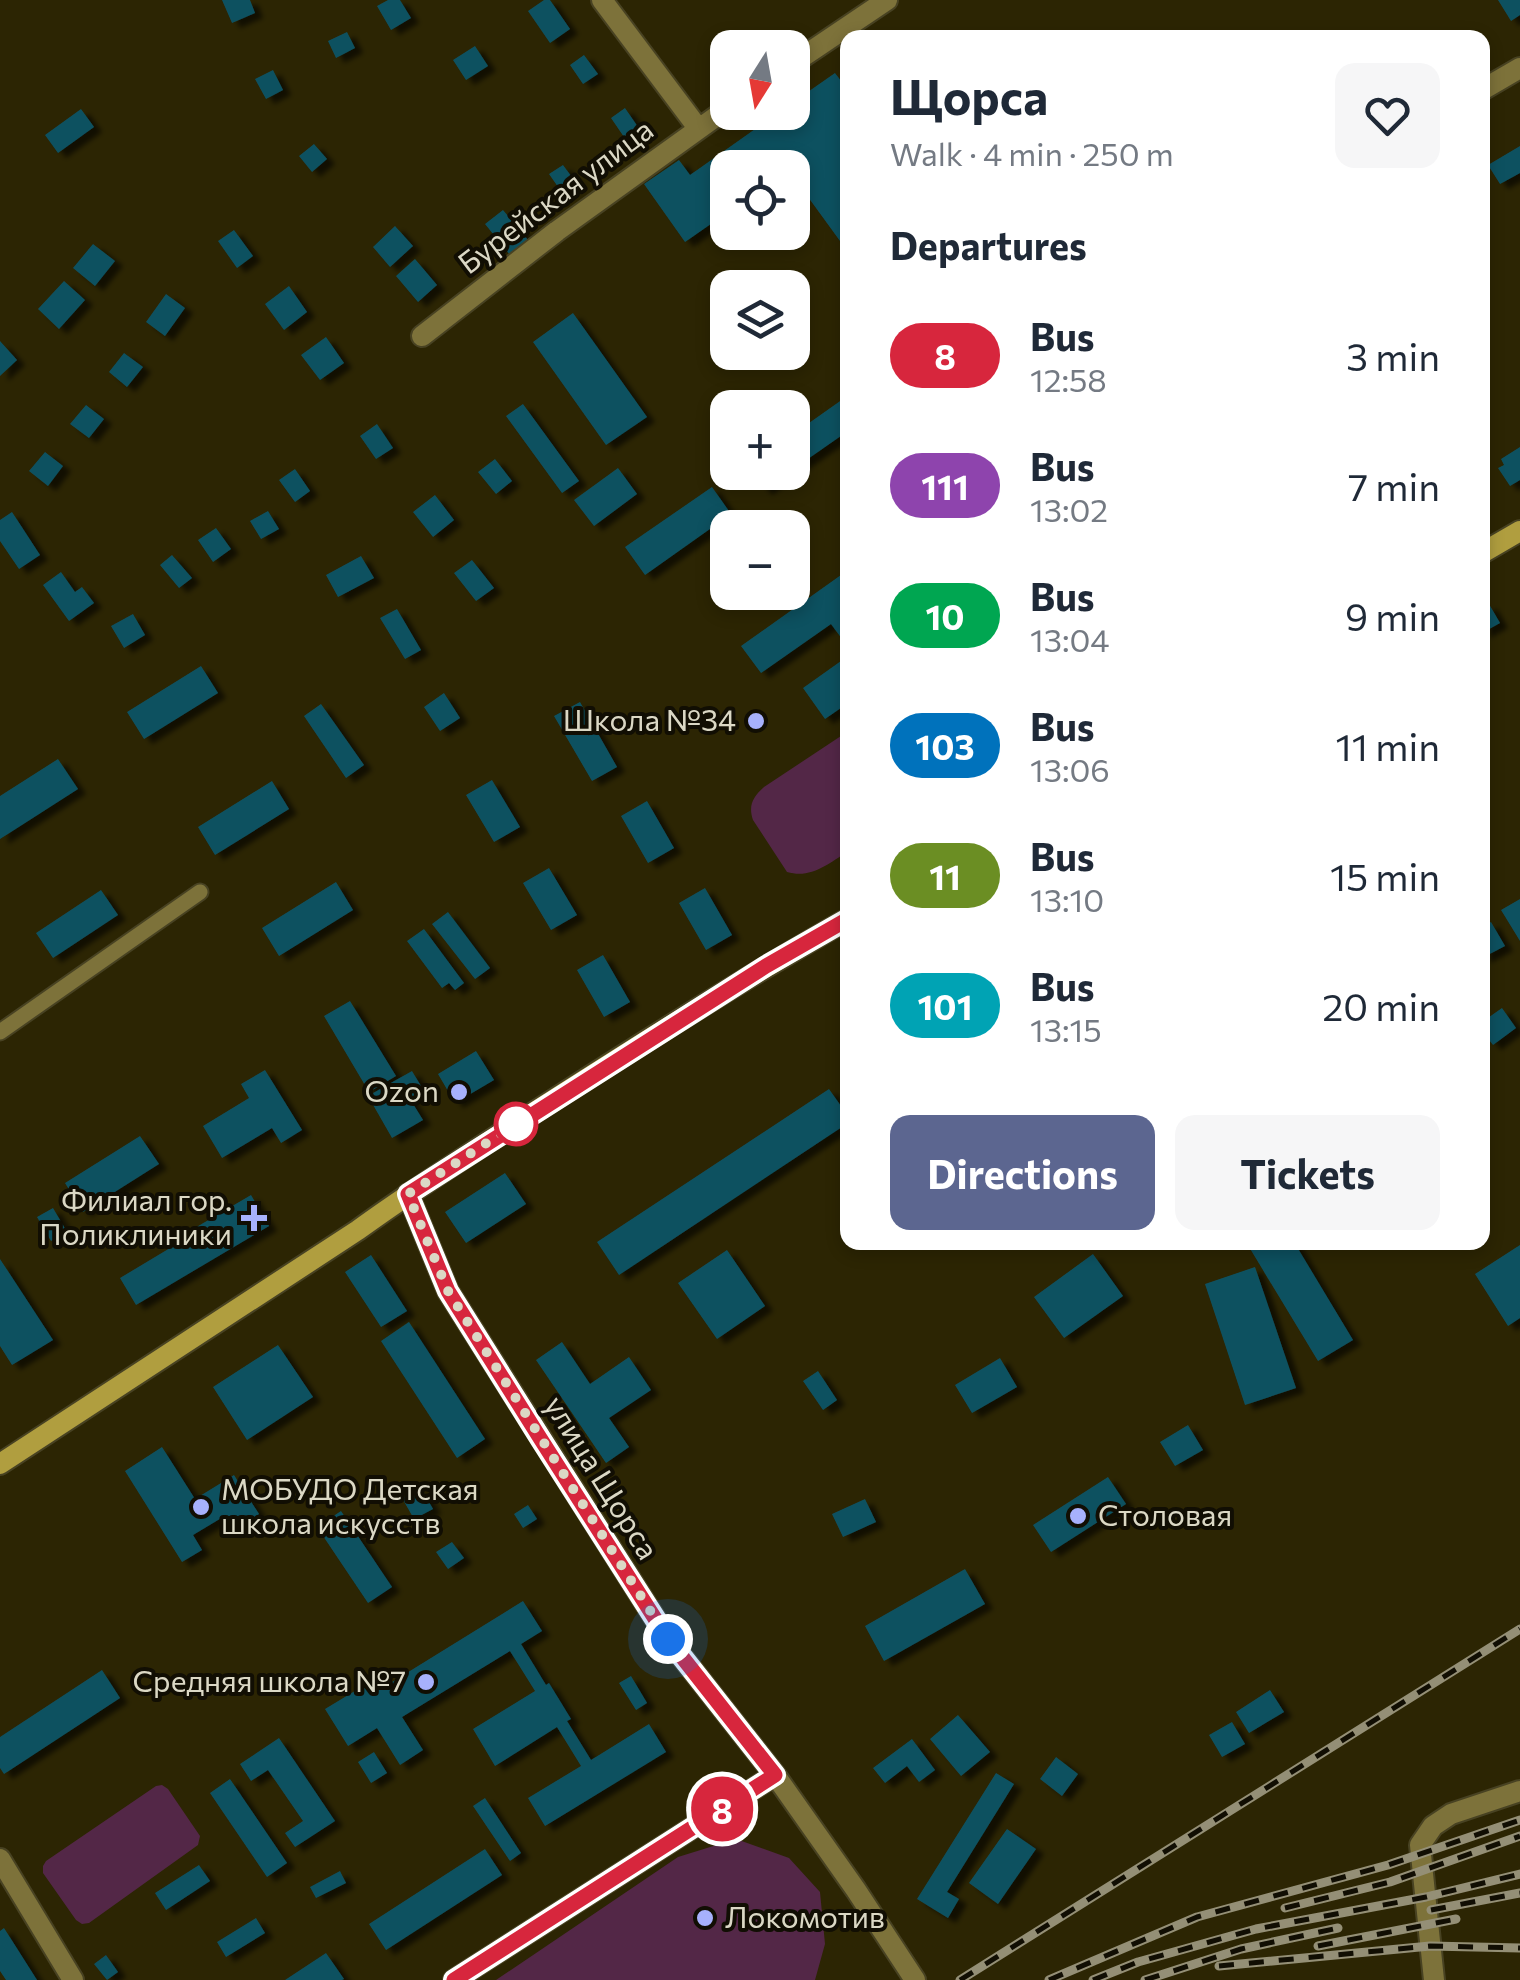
<!DOCTYPE html>
<meta charset="utf-8">
<style>
body{margin:0;font-family:Commissioner,sans-serif;background:#f6f6f7;color:#1f2937;height:100vh;display:flex;flex-direction:column;font-size:38px;white-space:nowrap}
*{box-sizing:border-box;margin:0}
p{font-size:32px;color:#747a83}
.icon{flex:none;width:55px;height:55px;fill:none;stroke:currentColor;stroke-width:2;stroke-linecap:round;stroke-linejoin:round}
.map{position:relative;flex:1;overflow:hidden}
.side{position:absolute;left:840px;top:30px;width:650px;height:1220px;display:flex;flex-direction:column;background:#fff;border-radius:20px;box-shadow:0 5px 15px #0003}
.side>*{flex:none}
.badge{padding:0 20px;border-radius:32px;font-size:35px;line-height:65px}
.needle{width:65px;rotate:191deg}
.fabs{position:absolute;left:710px;top:30px;display:grid;gap:20px}
.fabs a{display:grid;place-items:center;width:100px;height:100px;border-radius:20px;background:#fff;box-shadow:0 5px 15px #0003;font-size:50px}
.you{position:absolute;width:50px;height:50px;margin:-25px;border:8px solid #fff;border-radius:50%;background:#1a73e8;box-shadow:0 0 0 15px #1a73e833}
.map>.badge{position:absolute;translate:-50% -50%;box-shadow:0 0 0 5px #fff}
h2{padding:0 50px;font-size:38px;line-height:90px}
.round{display:grid;place-items:center;flex:none;width:105px;height:105px;border-radius:20px;background:#f6f6f7}
.headline{display:flex;align-items:center;justify-content:space-between;height:170px;padding:0 50px}
h1{font-size:48px;font-weight:700;line-height:75px}
.action{display:flex;gap:20px;margin-top:auto;padding:20px 50px}
.action a{flex:1;height:115px;border-radius:20px;background:#5c6690;color:#fff;font-size:40px;font-weight:700;line-height:115px;text-align:center}
.action a+a{background:#f6f6f7;color:#1f2937}
ul{padding:0;list-style:none}
li{display:flex;align-items:center;gap:30px;height:130px;padding:0 50px}
li div{flex:1}
li b{display:block;font-size:38px}
li em{font-style:normal}
li .badge{min-width:110px;font-weight:700;text-align:center}
.map>svg:first-child{display:block}
.green{fill:#532747}
.building{fill:#105161;filter:url(#shadow)}
.lines{fill:none;stroke-linecap:round;stroke-linejoin:round}
.pedestrian-casing{stroke:#484222;stroke-width:19}
.minor-casing{stroke:#484222;stroke-width:24}
.tertiary-casing{stroke:#484222;stroke-width:24}
.secondary-casing{stroke:#484222;stroke-width:24}
.pedestrian{stroke:#7d723a;stroke-width:15}
.minor{stroke:#7d723a;stroke-width:20}
.tertiary{stroke:#7d723a;stroke-width:20}
.secondary{stroke:#b09e3f;stroke-width:20}
.rail-casing{stroke:#948f76;stroke-width:9}
.rail{stroke:#110e03;stroke-width:5;stroke-dasharray:15;stroke-linecap:butt}
.line-casing{stroke:#fff;stroke-width:22}
.line{stroke:#d7263d;stroke-width:15}
.walk{stroke:#dbd8c5;stroke-width:10;stroke-dasharray:0 18}
.poi-dot{fill:#a7b1fc;stroke:#110e03;stroke-width:4}
.stop-dot{fill:#fff;stroke:#d7263d;stroke-width:5}
.labels{text-anchor:middle;stroke-width:8;stroke-linejoin:round;paint-order:stroke}
.street-label{font-size:30px;fill:#dbd8c5;stroke:#110e03}
.poi-label{font-size:30px;fill:#dbd8c5;stroke:#110e03;text-anchor:end}
</style>
<div class="map">
<svg width="1520" height="1980" viewBox="0 0 1520 1980">
<defs>
<filter id="shadow"><feDropShadow dx="8" dy="5" stdDeviation="2.5" flood-color="#0009"/></filter>
</defs>
<rect width="100%" height="100%" fill="#2c2503"/>
<!-- green -->
<path class="green" d="M847,732V852C828,864 811,879 787,872L753,820C748,805 753,797 764,787Z
M162,1785L168,1789L200,1836L198,1845L89,1923L82,1924L76,1920L43,1873V1866L46,1861L156,1786Z
M736,1839L789,1858L820,1892L825,1944L815,1980H496L678,1857Z"/>
<!-- building -->
<path class="building" d="M222,0H250L255,13L232,23Z
M388,0H400L411,18L391,30L377,6Z
M544,0H550L570,29L550,43L528,11Z
M1498,0H1520V15L1511,21Z
M736,31L748,48H728V67L713,47Z
M347,32L355,48L336,58L328,41Z
M475,46L488,66L466,80L453,60Z
M584,55L598,74L583,84L570,65Z
M273,70L283,90L266,99L255,79Z
M835,73L848,90V252L792,175V168H728V212L685,242L644,184L679,160L690,175L779,112H792V103Z
M625,108L638,127L624,137L611,118Z
M81,109L94,127L58,153L45,135Z
M314,144L327,159L312,172L299,156Z
M1520,146V173L1500,184L1488,165Z
M563,165L577,184L563,194L549,174Z
M503,210L528,240L510,255L485,224Z
M395,226L413,246L390,267L373,247Z
M234,230L253,256L237,268L218,241Z
M93,244L115,261L95,286L73,268Z
M415,259L437,285L418,302L396,276Z
M64,281L85,300L59,329L38,309Z
M289,286L307,312L284,330L265,304Z
M166,294L185,308L165,336L146,322Z
M573,313L647,417L606,445L533,342Z
M326,337L344,363L320,380L301,355Z
M0,341L17,360L0,376Z
M124,353L143,367L127,387L109,372Z
M843,399L848,405V431L792,470V435Z
M523,404L579,481L562,493L506,416Z
M86,405L104,419L89,438L70,424Z
M377,424L393,448L376,459L360,436Z
M1520,447V480L1510,486L1498,468L1504,465L1501,459Z
M45,452L63,466L48,486L29,471Z
M495,459L512,481L496,494L478,472Z
M618,468L637,494L594,526L574,500Z
M295,469L310,491L295,502L279,480Z
M752,472H789L764,490Z
M712,487L731,514L645,575L625,547Z
M435,495L454,520L433,537L413,512Z
M268,511L279,529L261,539L250,521Z
M12,512L40,555L19,569L0,541V520Z
M216,528L231,549L213,562L198,540Z
M172,555L192,578L179,588L160,565Z
M361,556L374,578L338,597L326,575Z
M472,560L494,588L476,601L454,573Z
M848,570V647L831,624L761,673L741,646Z
M61,572L75,592L82,587L94,603L69,621L43,585Z
M1489,604L1500,623L1482,633V608Z
M397,609L421,650L405,659L380,618Z
M133,614L145,635L124,648L111,626Z
M848,656V703L825,719L803,688Z
M201,666L218,693L144,739L127,712Z
M444,693L460,718L440,731L424,707Z
M580,702L617,767L592,781L554,716Z
M321,704L364,765L346,778L304,716Z
M58,759L78,789L0,839V796Z
M492,780L520,827L494,842L466,795Z
M272,781L289,809L215,855L198,827Z
M647,801L674,848L648,863L621,816Z
M549,868L577,915L551,930L523,883Z
M336,882L353,910L279,956L262,928Z
M705,888L732,935L706,950L679,903Z
M101,890L118,915L53,958L36,933Z
M1520,899V941L1501,910Z
M448,912L490,968L475,979L432,924Z
M1491,922L1505,946L1482,958V927Z
M424,929L464,983L455,990L449,983L442,988L407,941Z
M603,955L630,1002L604,1017L577,970Z
M350,1001L396,1076L369,1092L324,1016Z
M1502,1008L1516,1028L1493,1045L1482,1031V1022Z
M476,1051L494,1080L455,1103L438,1074Z
M265,1070L302,1130L281,1143L272,1128L222,1158L203,1126L249,1098L241,1084Z
M412,1071L424,1091L410,1099L423,1120L392,1138L368,1096Z
M829,1089L848,1116V1123L619,1275L597,1242Z
M140,1136L159,1164L83,1212L65,1183Z
M505,1173L526,1204L466,1243L445,1212Z
M251,1195L269,1226L136,1305L120,1278L190,1236L188,1232Z
M53,1208L67,1232L51,1241L37,1217Z
M1246,1242H1294L1353,1340L1318,1361Z
M1520,1245V1318L1508,1326L1475,1274Z
M727,1250L765,1306L717,1339L678,1283Z
M1093,1254L1123,1296L1064,1338L1034,1297Z
M371,1255L407,1311L381,1327L345,1272Z
M0,1259L53,1340L12,1365L0,1346Z
M1255,1267L1296,1388L1245,1405L1205,1284Z
M409,1322L485,1439L457,1458L381,1341Z
M562,1342L590,1384L629,1357L651,1390L609,1418L629,1447L606,1463L536,1360Z
M278,1345L313,1397L247,1440L213,1387Z
M1000,1358L1017,1387L972,1413L955,1385Z
M818,1371L837,1400L823,1410L803,1381Z
M1188,1425L1203,1450L1175,1466L1160,1442Z
M162,1447L195,1499L234,1475L259,1514L232,1531L223,1517L193,1535L202,1550L182,1562L125,1471Z
M1108,1477L1126,1504L1051,1552L1033,1525Z
M421,1488L433,1509L414,1519L402,1498Z
M865,1499L876,1522L843,1537L832,1514Z
M528,1505L537,1519L523,1528L514,1514Z
M341,1511L392,1587L368,1603L317,1527Z
M452,1542L464,1558L448,1569L436,1552Z
M965,1569L985,1604L884,1661L865,1626Z
M523,1601L542,1631L521,1644L546,1685L549,1683L571,1719L567,1721L591,1760L649,1724L666,1752L545,1826L528,1798L581,1766L557,1727L495,1766L473,1729L535,1691L510,1651L402,1717L423,1750L400,1765L377,1728L348,1746L325,1709L378,1677L384,1687Z
M102,1670L120,1698L4,1774L0,1768V1737Z
M631,1676L647,1703L636,1710L619,1683Z
M1270,1690L1284,1712L1249,1733L1236,1712Z
M958,1715L990,1752L961,1776L930,1739Z
M1232,1722L1245,1744L1222,1757L1209,1735Z
M279,1738L335,1821L295,1847L285,1833L303,1821L268,1770L251,1781L240,1764Z
M912,1739L935,1770L919,1782L907,1766L885,1783L873,1768Z
M374,1752L387,1773L371,1783L358,1762Z
M1056,1757L1078,1774L1062,1796L1040,1779Z
M996,1773L1014,1784L947,1892L959,1899L948,1918L917,1899Z
M230,1779L287,1863L267,1877L210,1793Z
M485,1798L521,1853L510,1861L473,1806Z
M1007,1829L1036,1849L998,1904L969,1883Z
M485,1849L502,1875L386,1950L369,1924Z
M199,1865L210,1881L166,1910L155,1893Z
M340,1871L346,1883L316,1898L310,1887Z
M256,1918L265,1933L226,1957L217,1942Z
M4,1928L37,1980H6L0,1971V1931Z
M326,1953L344,1979L342,1980H285Z
M106,1955L118,1972L107,1980L94,1964Z"/>
<g class="lines">
<!-- pedestrian casing -->
<g class="pedestrian-casing">
<path id="pedestrian" d="M0,1032L200,892"/>
</g>
<!-- minor casing -->
<g class="minor-casing">
<path id="minor" d="M602,0L698,128
M792,64L887,0
M1482,90L1520,68
M422,336L557,231L728,108
M0,1859L73,1980
M1434,1980L1420,1845L1433,1826L1451,1814L1520,1791"/>
</g>
<!-- tertiary casing -->
<g class="tertiary-casing">
<path id="tertiary" d="M408,1194L448,1291L668,1639L775,1775L856,1890L915,1980
M454,1980L775,1775"/>
</g>
<!-- secondary casing -->
<g class="secondary-casing">
<path id="secondary" d="M1482,553L1520,531
M0,1464L358,1230C424,1182 493,1139 561,1095C656,1034 750,975 848,919"/>
</g>
<!-- pedestrian -->
<use href="#pedestrian" class="pedestrian"/>
<!-- minor -->
<use href="#minor" class="minor"/>
<!-- tertiary -->
<use href="#tertiary" class="tertiary"/>
<!-- secondary -->
<use href="#secondary" class="secondary"/>
<!-- rail casing -->
<g class="rail-casing">
<path id="rail" d="M1285,1908L1390,1882L1520,1836
M1431,1910L1520,1893
M1318,1946L1456,1919
M1219,1966L1430,1946L1520,1948
M960,1980L1520,1629
M1049,1980L1197,1917L1388,1865L1520,1820
M1093,1980L1138,1962L1256,1929L1426,1897L1520,1874
M1145,1980L1241,1949L1338,1928"/>
</g>
<!-- rail -->
<use href="#rail" class="rail"/>
</g>
<g class="lines">
<!-- line casing -->
<g class="line-casing">
<path id="line" d="M454,1980L775,1775L668,1639L540,1438L448,1291L408,1194L766,966L848,919"/>
</g>
<!-- line -->
<use href="#line" class="line"/>
<!-- walk -->
<path class="walk" d="M516,1124L408,1194L448,1291L668,1639"/>
</g>
<!-- markers -->
<g class="poi-dot">
<circle cx="756" cy="721" r="10"/>
<circle cx="459" cy="1092" r="10"/>
<path d="M249 1203h10v10h10v10h-10v10h-10v-10h-10v-10h10z"/>
<circle cx="201" cy="1507" r="10"/>
<circle cx="1078" cy="1516" r="10"/>
<circle cx="426" cy="1682" r="10"/>
<circle cx="705" cy="1918" r="10"/>
</g>
<circle class="stop-dot" cx="516" cy="1124" r="20"/>
<g class="labels">
<!-- street labels -->
<g class="street-label">
<text transform="translate(556 197) rotate(-37)" y="10">Бурейская улица</text>
<text transform="translate(601 1478) rotate(58)" y="10">улица Щорса</text>
</g>
<!-- poi labels -->
<g class="poi-label">
<text x="736" y="731">Школа №34</text>
<text x="439" y="1102">Ozon</text>
<text x="232" y="1211">Филиал гор.<tspan x="232" dy="34">Поликлиники</tspan></text>
<text x="221" y="1500" text-anchor="start">МОБУДО Детская<tspan x="221" dy="34">школа искусcтв</tspan></text>
<text x="1098" y="1526" text-anchor="start">Столовая</text>
<text x="406" y="1692">Средняя школа №7</text>
<text x="725" y="1928" text-anchor="start">Локомотив</text>
</g>
</g>
</svg>
<div class="fabs">
<a><svg class="needle" viewBox="-14 -14 28 28"><path d="M0-13l5 13h-10z" fill="#e53935"/><path d="M0 13l5-13h-10z" fill="#747a83"/></svg></a>
<a><svg class="icon" aria-label="locate" viewBox="0 0 24 24"><circle cx="12" cy="12" r="6"/><path d="M12 2v4M12 18v4M2 12h4M18 12h4"/></svg></a>
<a><svg class="icon" aria-label="layers" viewBox="0 0 24 24"><path d="M12 4l9 5-9 5-9-5zM3 14l9 5 9-5"/></svg></a>
<a>+</a>
<a>−</a>
</div>
<div class="you" style="left:668px;top:1639px"></div>
<b class="badge" style="left:722px;top:1809px;background:#d7263d;color:#fff">8</b>
<section class="side">
<div class="headline"><div><h1>Щорса</h1><p>Walk · 4 min · 250 m</p></div><a class="round"><svg class="icon" aria-label="heart" viewBox="0 0 24 24"><path d="M12 20l-8-8c-3-5 5-10 8-4 3-6 11-1 8 4z"/></svg></a></div>
<h2>Departures</h2>
<ul>
<li><span class="badge" style="background:#d7263d;color:#fff">8</span><div><b>Bus</b><p>12:58</p></div><em>3 min</em></li>
<li><span class="badge" style="background:#8e44ad;color:#fff">111</span><div><b>Bus</b><p>13:02</p></div><em>7 min</em></li>
<li><span class="badge" style="background:#00a651;color:#fff">10</span><div><b>Bus</b><p>13:04</p></div><em>9 min</em></li>
<li><span class="badge" style="background:#0072bc;color:#fff">103</span><div><b>Bus</b><p>13:06</p></div><em>11 min</em></li>
<li><span class="badge" style="background:#6b8e23;color:#fff">11</span><div><b>Bus</b><p>13:10</p></div><em>15 min</em></li>
<li><span class="badge" style="background:#00a3b4;color:#fff">101</span><div><b>Bus</b><p>13:15</p></div><em>20 min</em></li>
</ul>
<div class="action"><a>Directions</a><a>Tickets</a></div>
</section>
</div>
